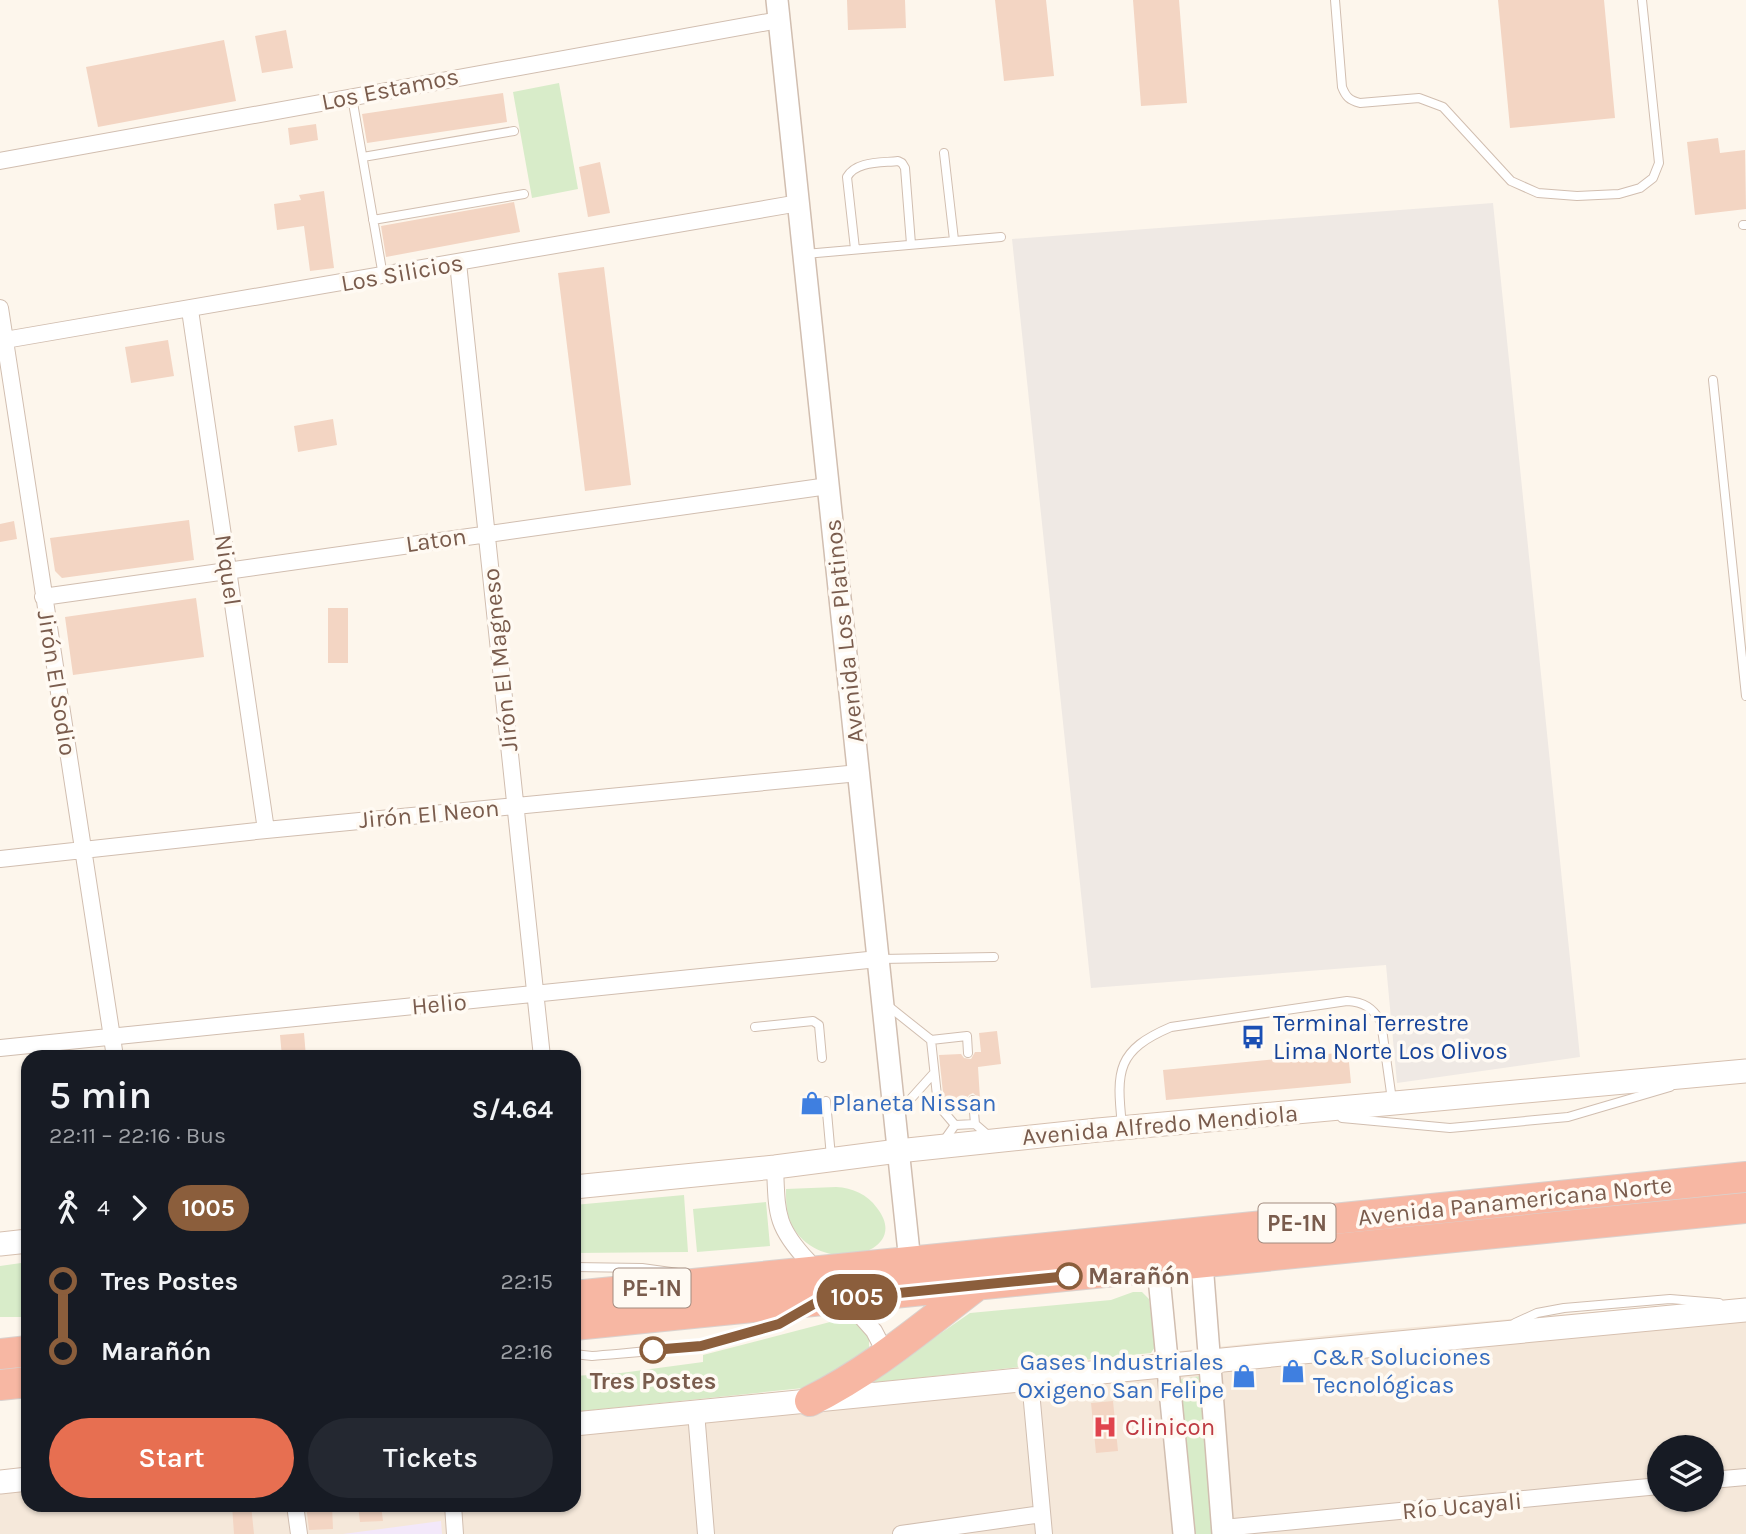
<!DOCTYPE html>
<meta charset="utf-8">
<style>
body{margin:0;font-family:Karla,sans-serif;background:#242831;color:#f1f3f6;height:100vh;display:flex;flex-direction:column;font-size:26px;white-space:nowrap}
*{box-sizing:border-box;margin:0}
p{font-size:23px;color:#9ea1a6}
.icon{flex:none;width:38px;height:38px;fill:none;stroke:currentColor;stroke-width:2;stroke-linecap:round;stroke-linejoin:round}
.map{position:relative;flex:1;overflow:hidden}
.side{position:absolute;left:21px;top:1050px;width:560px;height:462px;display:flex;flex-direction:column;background:#171b24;border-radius:21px;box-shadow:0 2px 5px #0004}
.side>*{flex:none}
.badge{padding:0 14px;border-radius:23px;font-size:24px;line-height:46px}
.buttons{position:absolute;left:1647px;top:1435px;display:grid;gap:14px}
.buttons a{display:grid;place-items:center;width:77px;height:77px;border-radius:50%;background:#171b24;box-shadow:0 2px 5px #0004;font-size:35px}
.map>.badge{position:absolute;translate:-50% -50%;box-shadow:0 0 0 4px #fff}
.legs{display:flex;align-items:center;gap:10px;height:77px;padding:0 28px;font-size:23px}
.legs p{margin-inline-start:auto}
.head{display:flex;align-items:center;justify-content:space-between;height:119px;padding:0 28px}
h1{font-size:38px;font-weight:600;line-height:52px}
.button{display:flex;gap:14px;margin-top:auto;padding:14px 28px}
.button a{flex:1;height:80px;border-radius:42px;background:#e76f51;color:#fff;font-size:28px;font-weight:600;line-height:80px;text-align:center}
.button a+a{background:#242831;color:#f1f3f6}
ul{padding:0 28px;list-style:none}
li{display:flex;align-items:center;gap:24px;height:70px;font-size:26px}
li i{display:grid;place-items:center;width:10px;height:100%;margin:0 9px;background:currentColor}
li i::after{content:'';width:18px;height:18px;margin:-9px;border:5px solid;border-radius:50%;background:#171b24}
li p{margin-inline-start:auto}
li:first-child i{background:linear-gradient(#0000 50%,currentColor 0)}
li:last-child i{background:linear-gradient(currentColor 50%,#0000 0)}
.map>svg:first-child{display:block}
.residential{fill:#f5e8da;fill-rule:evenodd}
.industrial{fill:#efe9e4}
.education{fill:#f3e8fa}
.green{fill:#d8ecc9}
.building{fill:#f3d5c3}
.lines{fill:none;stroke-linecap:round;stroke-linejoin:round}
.service-casing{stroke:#d1beb0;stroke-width:10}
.minor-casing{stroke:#d1beb0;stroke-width:18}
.tertiary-casing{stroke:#d1beb0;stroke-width:24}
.secondary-casing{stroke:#d6c0b0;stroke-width:25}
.motorway-casing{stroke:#dad1cd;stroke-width:32}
.service{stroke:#fff;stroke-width:8}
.minor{stroke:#fff;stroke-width:16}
.tertiary{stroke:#fff;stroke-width:21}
.secondary{stroke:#fff;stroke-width:23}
.motorway{stroke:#f7b7a3;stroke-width:30}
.line-1-casing{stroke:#fff;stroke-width:16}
.line-1{stroke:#8b5e3c;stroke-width:10}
.stop-1-dot{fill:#fff;stroke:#8b5e3c;stroke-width:3.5}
.labels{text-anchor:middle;stroke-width:7;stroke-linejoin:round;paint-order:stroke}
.shield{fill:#fffaf3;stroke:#a28b7f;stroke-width:2}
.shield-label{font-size:23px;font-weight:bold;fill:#7a5c4d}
.street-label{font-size:24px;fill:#7a5c4d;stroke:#fffaf3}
.transit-label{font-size:24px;fill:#164399;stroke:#fffaf3;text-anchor:start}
.shop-label{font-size:24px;fill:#366cbe;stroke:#fffaf3;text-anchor:start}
.stop-label{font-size:24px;font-weight:bold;fill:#7a5c4d;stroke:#fffaf3;text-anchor:start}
.health-label{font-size:24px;fill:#be3a42;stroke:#fffaf3;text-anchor:start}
</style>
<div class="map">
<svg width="1746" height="1534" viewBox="0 0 1746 1534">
<rect width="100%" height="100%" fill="#fdf6ec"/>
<!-- residential -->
<path class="residential" d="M1746,1299V1534H0V1475L28,1472V1505H574V1415L1369,1331ZM1659,1447H1712V1500H1659Z"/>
<!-- industrial -->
<path class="industrial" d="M1493,203L1580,1057L1397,1083L1386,965L1091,988L1012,239Z"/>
<!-- education -->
<path class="education" d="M441,1521L442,1534H343Z"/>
<!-- green -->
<path class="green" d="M559,83L578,189L532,198L513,92Z
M836,1187C853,1188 867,1194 877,1208C915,1256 814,1279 790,1221C786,1211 786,1200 786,1189Z
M684,1195L688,1252L574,1253V1205Z
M766,1202L770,1246L697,1252L693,1209Z
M28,1262V1317H0V1266Z
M1133,1292H1142L1149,1299L1155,1347L1151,1353L869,1383L970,1313L1111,1300Z
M853,1316L869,1337V1349L813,1387L574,1412V1376L621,1373L703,1362V1355Z
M1201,1376L1216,1534H1191L1175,1380Z"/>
<!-- building -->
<path class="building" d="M847,0H905L906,28L848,30Z
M995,0H1046L1054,76L1004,81Z
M1133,0H1179L1187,103L1141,106Z
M1498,0H1604L1615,118L1510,128Z
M286,30L293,68L262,73L255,36Z
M224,40L236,101L98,127L86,67Z
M503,93L507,122L367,143L362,114Z
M316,124L318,140L290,145L288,128Z
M1718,138L1720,153L1745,150L1746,209L1695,215L1687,142Z
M600,162L610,213L588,217L579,167Z
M324,191L334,268L310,271L304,226L277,230L274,204L301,200L299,195Z
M514,202L520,232L386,257L381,226Z
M604,267L631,485L585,491L558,273Z
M168,340L174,376L131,383L125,347Z
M333,419L337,445L298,452L294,426Z
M189,520L194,560L62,578L55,571L50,538Z
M14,521L17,539L0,542V524Z
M196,598L204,657L73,675L65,617Z
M328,608H348V663H328Z
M997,1031L1001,1064L978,1067L980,1099L973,1093L969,1095L966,1100L944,1102L939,1055L961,1054L964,1058L971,1059L975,1052H981L979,1033Z
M304,1033L306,1057H282L280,1035Z
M1348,1052L1351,1083L1166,1100L1163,1070Z
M1113,1401L1118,1451L1096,1453L1091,1403Z
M232,1505H251L254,1534H234Z
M306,1505H332L333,1529L309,1530Z
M358,1505H381L383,1521L360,1522Z"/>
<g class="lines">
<!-- service casing -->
<g class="service-casing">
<path id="service" d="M1335,0L1342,87C1346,97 1349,100 1360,103L1419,98L1443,107L1511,181L1538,193L1577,196L1619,194L1640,188L1653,178L1659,163L1642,0
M352,97L383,276
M944,153L954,240
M363,157L514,131
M373,220L524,194
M1743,225H1746
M855,249L847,177C856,161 881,163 898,161L902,163L905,168L911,244
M805,254L1001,237
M1713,380L1746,696
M881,959L994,957
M887,1005L931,1040L967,1036L968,1053
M755,1027L813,1021L819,1025L822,1058
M931,1040L938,1105L955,1125
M973,1100L975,1124
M826,1101L831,1157
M898,1113L934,1073
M1342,1118L1450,1128L1568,1117L1670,1087
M1122,1125C1116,1070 1117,1050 1171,1027L1347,1001C1364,1002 1373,1008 1381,1022L1392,1100
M943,1142L955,1125L975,1124L990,1137
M574,1267L642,1268L678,1273
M1515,1323L1537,1313L1564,1308L1670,1299L1719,1303
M574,1354L592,1356C657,1350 739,1348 796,1314"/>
</g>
<!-- minor casing -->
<g class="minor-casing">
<path id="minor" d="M0,161L779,20
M458,263L542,1057
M0,308L115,1057
M190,310L266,830
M5,340L799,203
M43,597L828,486
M0,859L266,830L859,773
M0,1048L878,959
M775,1167C777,1213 775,1226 808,1261
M858,1313L874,1331L886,1354
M1030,1380L1044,1534
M696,1412L706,1534
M1712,1480L1746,1477
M295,1505L299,1534
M453,1505L455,1534
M1223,1528L1659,1486
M901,1534L1042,1514"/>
</g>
<!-- tertiary casing -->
<g class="tertiary-casing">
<path id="tertiary" d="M777,0L910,1262
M1202,1263L1223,1534
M1158,1267L1184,1534"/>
</g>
<!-- secondary casing -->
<g class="secondary-casing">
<path id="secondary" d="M574,1187L775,1167L898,1151L1098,1130L1746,1071
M0,1244L28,1241
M574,1424C965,1387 1355,1345 1746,1310
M0,1482L28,1479"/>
</g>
<!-- motorway casing -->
<g class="motorway-casing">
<path id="motorway" d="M574,1296L1746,1177
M574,1325L1746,1208
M0,1354L28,1351
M0,1385L28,1382
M810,1401C871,1371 922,1327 976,1286"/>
</g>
<!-- service -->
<use href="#service" class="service"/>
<!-- minor -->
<use href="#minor" class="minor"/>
<!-- tertiary -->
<use href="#tertiary" class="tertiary"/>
<!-- secondary -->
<use href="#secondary" class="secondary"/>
<!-- motorway -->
<use href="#motorway" class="motorway"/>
</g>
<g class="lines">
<!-- line-1 casing -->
<g class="line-1-casing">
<path id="line-1" d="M653,1350L701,1346L779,1324L819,1301L1069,1276"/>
</g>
<!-- line-1 -->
<use href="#line-1" class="line-1"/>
</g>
<!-- icons -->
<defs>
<g id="bus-bare" transform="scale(1.89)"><path d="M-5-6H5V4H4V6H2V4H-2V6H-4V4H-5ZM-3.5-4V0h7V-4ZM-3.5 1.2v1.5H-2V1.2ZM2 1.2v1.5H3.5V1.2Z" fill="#1a4fb4" stroke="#fffaf3" stroke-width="2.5" paint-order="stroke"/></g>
<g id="shop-bare" transform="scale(1.89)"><path d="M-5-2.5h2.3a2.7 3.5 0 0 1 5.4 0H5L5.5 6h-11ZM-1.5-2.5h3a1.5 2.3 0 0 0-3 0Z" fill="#3f7fe0" stroke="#fffaf3" stroke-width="2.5" paint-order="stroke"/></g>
<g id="hospital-bare" transform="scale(1.89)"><path d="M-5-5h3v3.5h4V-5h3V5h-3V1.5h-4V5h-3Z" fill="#e0444e" stroke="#fffaf3" stroke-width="2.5" paint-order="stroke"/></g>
</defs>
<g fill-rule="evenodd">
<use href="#bus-bare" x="1253" y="1037"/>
<use href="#shop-bare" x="812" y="1103"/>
<use href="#shop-bare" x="1293" y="1371"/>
<use href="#shop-bare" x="1244" y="1376"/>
<use href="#hospital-bare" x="1105" y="1427"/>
</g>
<!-- markers -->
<g class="stop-1-dot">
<circle cx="1069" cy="1276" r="12"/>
<circle cx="653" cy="1350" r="12"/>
</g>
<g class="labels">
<!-- shield labels -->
<g class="shield">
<rect x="1258.5" y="1203.5" width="77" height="39" rx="5"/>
<rect x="613.5" y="1268.5" width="77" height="39" rx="5"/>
</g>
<g class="shield-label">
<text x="1297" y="1231">PE-1N</text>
<text x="652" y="1296">PE-1N</text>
</g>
<!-- street labels -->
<g class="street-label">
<text transform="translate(390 89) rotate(-11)" y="8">Los Estamos</text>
<text transform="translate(402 273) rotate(-10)" y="8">Los Silicios</text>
<text transform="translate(436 540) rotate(-8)" y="8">Laton</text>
<text transform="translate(228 570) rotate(82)" y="8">Niquel</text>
<text transform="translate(844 631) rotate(-96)" y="8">Avenida Los Platinos</text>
<text transform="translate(500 660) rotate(-96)" y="8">Jirón El Magneso</text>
<text transform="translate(57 683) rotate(81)" y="8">Jirón El Sodio</text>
<text transform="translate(429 814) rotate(-5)" y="8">Jirón El Neon</text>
<text transform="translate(439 1004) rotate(-5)" y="8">Helio</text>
<text transform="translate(1160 1125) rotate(-5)" y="8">Avenida Alfredo Mendiola</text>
<text transform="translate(1515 1201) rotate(-6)" y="8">Avenida Panamericana Norte</text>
<text transform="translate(1462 1506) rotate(-5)" y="8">Río Ucayali</text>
</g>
<!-- transit labels -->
<g class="transit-label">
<text x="1273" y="1031">Terminal Terrestre<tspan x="1273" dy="28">Lima Norte Los Olivos</tspan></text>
</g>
<!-- shop labels -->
<g class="shop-label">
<text x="832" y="1111">Planeta Nissan</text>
<text x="1313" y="1365">C&amp;R Soluciones<tspan x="1313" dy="28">Tecnológicas</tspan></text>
<text x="1224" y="1370" text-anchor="end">Gases Industriales<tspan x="1224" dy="28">Oxigeno San Felipe</tspan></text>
</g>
<!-- stop labels -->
<g class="stop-label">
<text x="1088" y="1284">Marañón</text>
<text x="653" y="1389" text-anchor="middle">Tres Postes</text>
</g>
<!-- health labels -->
<g class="health-label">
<text x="1125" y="1435">Clinicon</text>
</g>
</g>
</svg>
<div class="buttons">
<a><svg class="icon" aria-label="layers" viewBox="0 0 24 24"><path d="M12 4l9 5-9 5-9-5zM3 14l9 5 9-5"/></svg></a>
</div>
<b class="badge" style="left:857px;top:1297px;background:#8b5e3c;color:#fff">1005</b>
<section class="side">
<div class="head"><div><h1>5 min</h1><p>22:11 – 22:16 · Bus</p></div><b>S/4.64</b></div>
<div class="legs"><svg class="icon" aria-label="walk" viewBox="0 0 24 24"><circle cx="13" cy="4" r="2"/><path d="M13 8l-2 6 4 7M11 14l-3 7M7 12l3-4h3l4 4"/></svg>4<svg class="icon" aria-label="forward" viewBox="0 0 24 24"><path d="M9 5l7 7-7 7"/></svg><b class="badge" style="background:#8b5e3c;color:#fff">1005</b></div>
<ul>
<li><i style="color:#8b5e3c"></i><b>Tres Postes</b><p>22:15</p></li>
<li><i style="color:#8b5e3c"></i><b>Marañón</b><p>22:16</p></li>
</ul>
<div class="button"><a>Start</a><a>Tickets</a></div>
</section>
</div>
